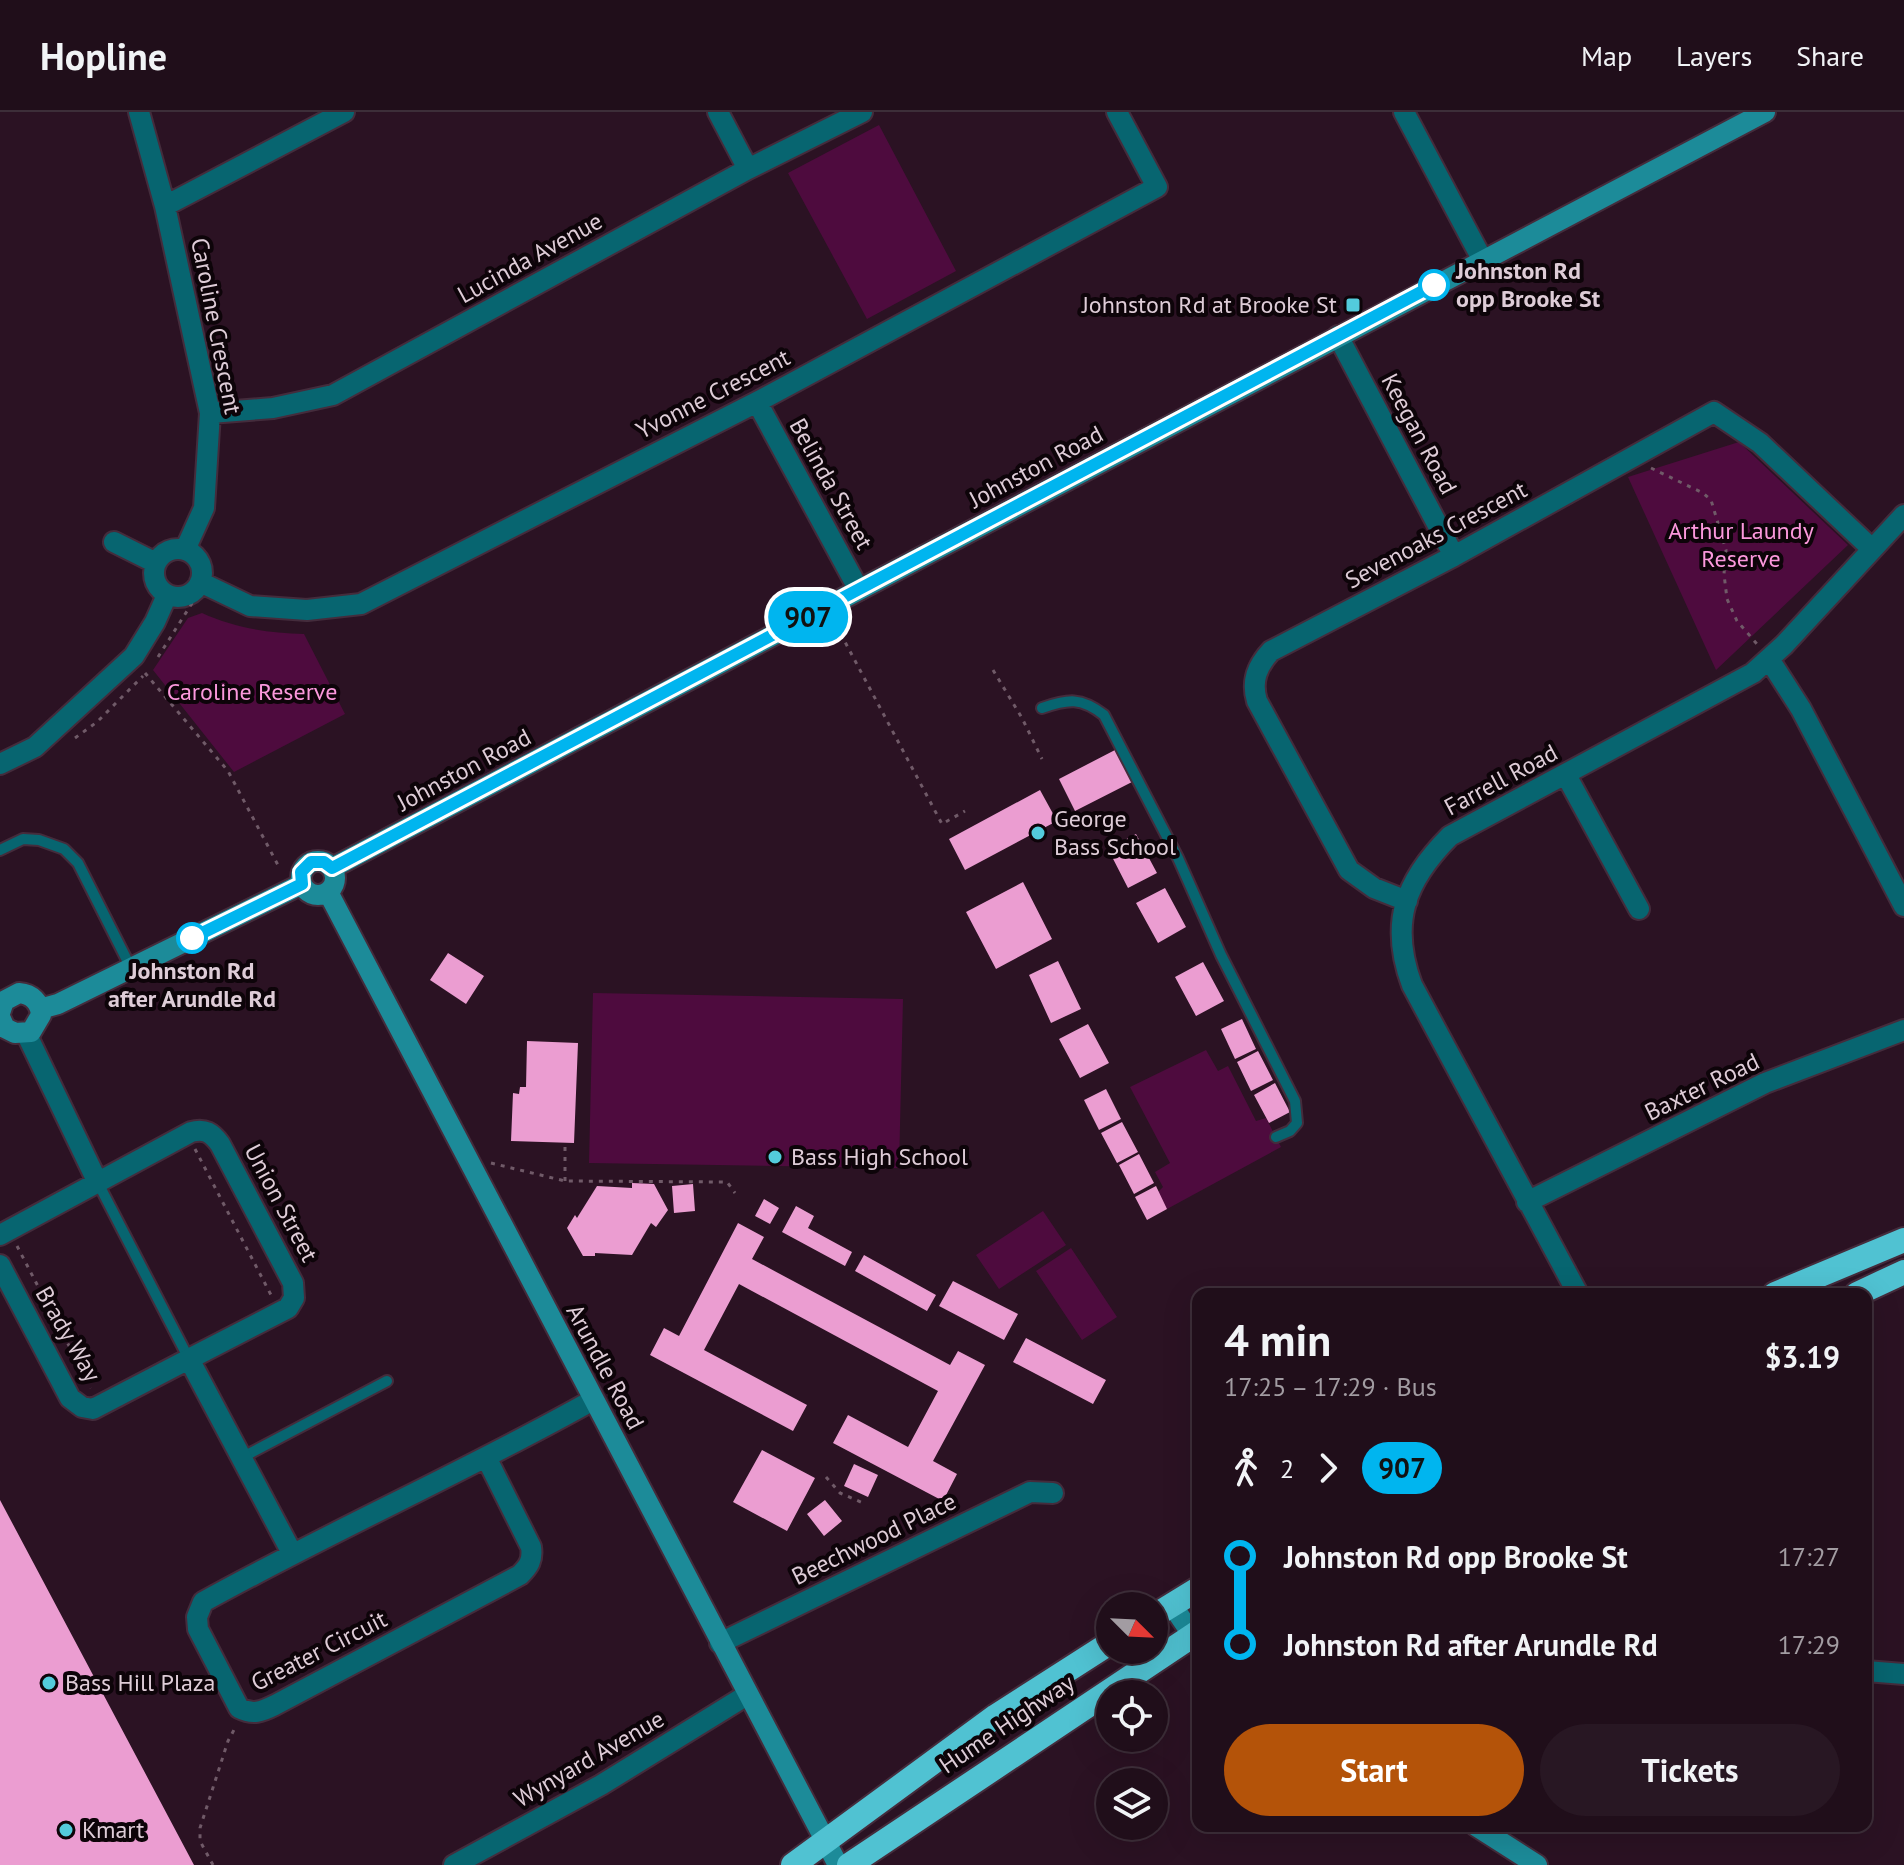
<!DOCTYPE html>
<meta charset="utf-8">
<style>
body{margin:0;font-family:"PT Sans",sans-serif;background:#281723;color:#f1f3f6;height:100vh;display:flex;flex-direction:column;font-size:30px;white-space:nowrap}
*{box-sizing:border-box;margin:0}
p{font-size:26px;color:#a29ca2}
.icon{flex:none;width:44px;height:44px;fill:none;stroke:currentColor;stroke-width:2;stroke-linecap:round;stroke-linejoin:round}
.map{position:relative;flex:1;overflow:hidden}
.panel{position:absolute;left:1192px;top:1176px;width:680px;height:544px;display:flex;flex-direction:column;background:#200e1a;border-radius:16px;box-shadow:0 8px 32px #0002,0 0 0 2px #3d2e39}
.panel>*{flex:none}
.badge{padding:0 16px;border-radius:26px;font-size:28px;line-height:52px}
.needle{width:52px;rotate:114deg}
.buttons{position:absolute;left:1096px;top:1480px;display:grid;gap:16px}
.buttons a{display:grid;place-items:center;width:72px;height:72px;border-radius:50%;background:#200e1a;box-shadow:0 8px 32px #0002,0 0 0 2px #3d2e39;font-size:40px}
.map>.badge{position:absolute;translate:-50% -50%;box-shadow:0 0 0 4px #fff}
.legs{display:flex;align-items:center;gap:12px;height:88px;padding:0 32px;font-size:26px}
.legs p{margin-inline-start:auto}
.headline{display:flex;align-items:center;justify-content:space-between;height:136px;padding:0 32px}
h1{font-size:44px;font-weight:600;line-height:60px}
.cta{display:flex;gap:16px;margin-top:auto;padding:16px 32px}
.cta a{flex:1;height:92px;border-radius:48px;background:#b45309;color:#fff;font-size:32px;font-weight:600;line-height:92px;text-align:center}
.cta a+a{background:#281723;color:#f1f3f6}
ul{padding:0 32px;list-style:none}
li{display:flex;align-items:center;gap:28px;height:88px;font-size:30px}
li i{display:grid;place-items:center;width:12px;height:100%;margin:0 10px;background:currentColor}
li i::after{content:'';width:20px;height:20px;margin:-10px;border:6px solid;border-radius:50%;background:#200e1a}
li p{margin-inline-start:auto}
li:first-child i{background:linear-gradient(#0000 50%,currentColor 0)}
li:last-child i{background:linear-gradient(currentColor 50%,#0000 0)}
header{display:flex;align-items:center;gap:48px;box-sizing:border-box;height:112px;padding:0 40px;background:#200e1a;border-bottom:2px solid #3d2e39}
header strong{font-size:38px}
nav{display:flex;gap:44px;margin-inline-start:auto;font-size:28px}
.map>svg:first-child{display:block}
.green{fill:#4e0b3e}
.building{fill:#eb9dd1}
.lines{fill:none;stroke-linecap:round;stroke-linejoin:round}
.lane-casing{stroke:#442c3c;stroke-width:14}
.street-casing{stroke:#442c3c;stroke-width:24}
.secondary-casing{stroke:#442c3c;stroke-width:24}
.highway-casing{stroke:#442c3c;stroke-width:28}
.path{stroke:#705a68;stroke-width:3;stroke-dasharray:4 6;stroke-linecap:butt}
.lane{stroke:#076570;stroke-width:10}
.street{stroke:#076570;stroke-width:20}
.secondary{stroke:#1c8b99;stroke-width:20}
.highway{stroke:#50c2d2;stroke-width:24}
.line-1-casing{stroke:#fff;stroke-width:18}
.line-1{stroke:#00b5ef;stroke-width:12}
.stop-1-dot{fill:#fff;stroke:#00b5ef;stroke-width:4}
.poi-dot{fill:#53cbdc;stroke:#0d0409;stroke-width:3}
.labels{text-anchor:middle;stroke-width:8;stroke-linejoin:round;paint-order:stroke}
.street-label{font-size:24px;fill:#deccd7;stroke:#0d0409}
.stop-label{font-size:24px;font-weight:bold;fill:#deccd7;stroke:#0d0409;text-anchor:start}
.poi-label{font-size:24px;fill:#deccd7;stroke:#0d0409;text-anchor:start}
.park-label{font-size:24px;fill:#fb98dc;stroke:#0d0409}
</style>
<header>
<strong>Hopline</strong>
<nav><a>Map</a><a>Layers</a><a>Share</a></nav>
</header>
<div class="map">
<svg width="1904" height="1753" viewBox="0 0 1904 1753">
<rect width="100%" height="100%" fill="#2b1223"/>
<!-- green -->
<path class="green" d="M879,13L956,159L867,207L788,61Z
M1739,330L1848,433L1716,558L1628,365Z
M202,501C235,516 268,521 304,522L345,602L234,660L153,558L188,506Z
M593,881L903,887L899,1056L589,1051Z
M1206,938L1218,959L1228,954L1256,1009L1266,1006L1281,1035L1167,1097L1158,1080L1163,1075L1155,1060L1170,1051L1130,975Z
M1043,1099L1066,1133L999,1177L976,1143Z
M1071,1136L1117,1205L1082,1228L1036,1159Z"/>
<!-- building -->
<path class="building" d="M1115,638L1132,670L1075,699L1059,667Z
M1040,678L1057,709L965,758L949,727Z
M1136,722L1157,761L1128,776L1108,737Z
M1023,770L1052,827L996,857L966,800Z
M1165,776L1186,815L1158,831L1136,791Z
M448,841L484,864L466,892L430,868Z
M1058,849L1081,897L1051,911L1029,863Z
M1203,850L1224,889L1196,904L1175,865Z
M1242,907L1256,937L1235,947L1221,917Z
M1088,912L1109,951L1080,966L1059,927Z
M527,929L578,931L574,1031L511,1029L513,981L519,982L520,975H526Z
M1258,939L1273,968L1251,979L1237,950Z
M1275,971L1290,1000L1269,1011L1254,983Z
M1106,977L1121,1007L1099,1018L1084,988Z
M1122,1010L1138,1040L1117,1051L1101,1021Z
M1139,1042L1154,1071L1134,1082L1119,1053Z
M632,1071L654,1072L668,1098L656,1115L651,1111L632,1143L595,1141V1144H583L567,1116L575,1103L577,1106L597,1074L632,1076Z
M693,1072L695,1099L674,1101L672,1074Z
M1156,1074L1167,1097L1147,1108L1135,1085Z
M764,1087L779,1096L770,1112L755,1104Z
M796,1094L814,1104L808,1116L852,1140L845,1154L782,1120Z
M738,1111L764,1125L752,1147L950,1253L958,1239L985,1253L933,1349L957,1362L943,1389L833,1331L848,1303L908,1335L938,1279L739,1172L704,1238L807,1293L793,1319L650,1243L664,1216L679,1224Z
M864,1143L936,1183L927,1199L855,1159Z
M953,1169L1018,1202L1004,1228L939,1194Z
M1026,1226L1106,1268L1093,1292L1013,1250Z
M762,1338L815,1366L787,1419L733,1390Z
M854,1352L878,1363L868,1385L844,1374Z
M0,1388L194,1753H0Z
M825,1388L842,1409L824,1424L807,1402Z"/>
<g class="lines">
<!-- lane casing -->
<g class="lane-casing">
<path id="lane" d="M1042,596C1068,587 1081,585 1104,603L1178,746L1221,843L1295,989L1297,1011L1290,1019L1276,1025
M0,738L23,727L39,728L64,737L78,751L131,856
M97,1069L189,1247
M241,1346L387,1269"/>
</g>
<!-- street casing -->
<g class="street-casing">
<path id="street" d="M139,0L165,94L210,301L204,396L185,438
M718,0L748,57
M1404,0L1482,147
M165,94L344,0
M1338,224L1454,444
M757,290L859,478
M210,301L273,296L333,283L748,57L862,0
M114,430L156,451
M154 461a24 24 0 1 1 48 0a24 24 0 1 1-48 0Z
M200,470L250,494L307,498L361,492L757,290L1157,75L1117,0
M1769,547L1801,597L1904,794
M0,652L35,635L134,544L155,510L167,483
M1566,663L1639,797
M1407,789L1374,776L1349,758L1257,589C1251,569 1257,554 1271,539L1454,444L1714,300L1760,331L1872,437
M26,921L97,1069
M1527,1090L1765,971L1904,918
M0,1123L191,1020C205,1016 212,1021 220,1032L293,1171L294,1186L288,1196L189,1247L292,1441
M0,1153L70,1286L82,1295L93,1297L189,1247
M1578,1182L1412,873C1389,811 1405,769 1450,724L1753,561L1784,533L1904,403
M486,1345L531,1435C533,1448 529,1454 520,1463L275,1593C261,1600 253,1603 239,1596L198,1517L197,1505L203,1490C331,1419 465,1360 593,1288
M720,1531L1030,1380L1053,1381
M1866,1559L1904,1562
M454,1753L601,1673L747,1583"/>
</g>
<!-- secondary casing -->
<g class="secondary-casing">
<path id="secondary" d="M301 766a17 17 0 1 1 34 0a17 17 0 1 1-34 0Z
M332,756L1765,0
M328,780L838,1753
M40,897L58,892L302,772
M0,901L4,889L19,881C32,882 40,890 41,903L31,920L15,921L5,916L0,905
M1172,1493L1198,1531
M1476,1714L1537,1753"/>
</g>
<!-- highway casing -->
<g class="highway-casing">
<path id="highway" d="M1775,1182L1904,1128
M1857,1182L1904,1160
M1154,1504L1198,1477
M793,1753L996,1604L1110,1531
M849,1753L1198,1520"/>
</g>
<!-- path -->
<path class="path" d="M1651,356L1703,381L1711,388L1726,438L1724,462L1727,487L1737,509L1757,532
M836,513L942,712L965,699
M158,545L194,488
M993,558L1022,606L1042,647
M145,561L228,659L279,755
M75,626L97,610L143,564
M195,1037L271,1183
M491,1051L565,1069L727,1070L735,1081
M565,1069V1033
M17,1134L91,1276
M826,1365L840,1381L863,1391
M213,1753L200,1729V1716L228,1629L235,1616"/>
<!-- lane -->
<use href="#lane" class="lane"/>
<!-- street -->
<use href="#street" class="street"/>
<!-- secondary -->
<use href="#secondary" class="secondary"/>
<!-- highway -->
<use href="#highway" class="highway"/>
</g>
<g class="lines">
<!-- line-1 casing -->
<g class="line-1-casing">
<path id="line-1" d="M192,826L302,772L301,760L311,750H324L332,756L1434,173"/>
</g>
<!-- line-1 -->
<use href="#line-1" class="line-1"/>
</g>
<!-- markers -->
<g class="stop-1-dot">
<circle cx="1434" cy="173" r="14"/>
<circle cx="192" cy="826" r="14"/>
</g>
<g class="poi-dot">
<rect x="1345" y="185" width="16" height="16" rx="4"/>
<circle cx="1038" cy="721" r="8"/>
<circle cx="775" cy="1045" r="8"/>
<circle cx="49" cy="1571" r="8"/>
<circle cx="66" cy="1718" r="8"/>
</g>
<g class="labels">
<!-- street labels -->
<g class="street-label">
<text transform="translate(530 146) rotate(-29)" y="8">Lucinda Avenue</text>
<text transform="translate(216 214) rotate(79)" y="8">Caroline Crescent</text>
<text transform="translate(713 282) rotate(-27)" y="8">Yvonne Crescent</text>
<text transform="translate(1419 322) rotate(62)" y="8">Keegan Road</text>
<text transform="translate(1036 355) rotate(-28)" y="8">Johnston Road</text>
<text transform="translate(831 372) rotate(61)" y="8">Belinda Street</text>
<text transform="translate(1436 423) rotate(-28)" y="8">Sevenoaks Crescent</text>
<text transform="translate(464 658) rotate(-28)" y="8">Johnston Road</text>
<text transform="translate(1501 668) rotate(-28)" y="8">Farrell Road</text>
<text transform="translate(1702 975) rotate(-26)" y="8">Baxter Road</text>
<text transform="translate(281 1091) rotate(62)" y="8">Union Street</text>
<text transform="translate(68 1222) rotate(60)" y="8">Brady Way</text>
<text transform="translate(605 1255) rotate(62)" y="8">Arundle Road</text>
<text transform="translate(874 1427) rotate(-26)" y="8">Beechwood Place</text>
<text transform="translate(319 1539) rotate(-27)" y="8">Greater Circuit</text>
<text transform="translate(1007 1612) rotate(-34)" y="8">Hume Highway</text>
<text transform="translate(589 1647) rotate(-30)" y="8">Wynyard Avenue</text>
</g>
<!-- stop labels -->
<g class="stop-label">
<text x="1456" y="167">Johnston Rd<tspan x="1456" dy="28">opp Brooke St</tspan></text>
<text x="192" y="867" text-anchor="middle">Johnston Rd<tspan x="192" dy="28">after Arundle Rd</tspan></text>
</g>
<!-- poi labels -->
<g class="poi-label">
<text x="1337" y="201" text-anchor="end">Johnston Rd at Brooke St</text>
<text x="1054" y="715">George<tspan x="1054" dy="28">Bass School</tspan></text>
<text x="791" y="1053">Bass High School</text>
<text x="65" y="1579">Bass Hill Plaza</text>
<text x="82" y="1726">Kmart</text>
</g>
<!-- park labels -->
<g class="park-label">
<text x="1741" y="427">Arthur Laundy<tspan x="1741" dy="28">Reserve</tspan></text>
<text x="252" y="588">Caroline Reserve</text>
</g>
</g>
</svg>
<div class="buttons">
<a><svg class="needle" viewBox="-14 -14 28 28"><path d="M0-13l5 13h-10z" fill="#e53935"/><path d="M0 13l5-13h-10z" fill="#a29ca2"/></svg></a>
<a><svg class="icon" aria-label="locate" viewBox="0 0 24 24"><circle cx="12" cy="12" r="6"/><path d="M12 2v4M12 18v4M2 12h4M18 12h4"/></svg></a>
<a><svg class="icon" aria-label="layers" viewBox="0 0 24 24"><path d="M12 4l9 5-9 5-9-5zM3 14l9 5 9-5"/></svg></a>
</div>
<b class="badge" style="left:808px;top:505px;background:#00b5ef;color:#111">907</b>
<section class="panel">
<div class="headline"><div><h1>4 min</h1><p>17:25 – 17:29 · Bus</p></div><b>$3.19</b></div>
<div class="legs"><svg class="icon" aria-label="walk" viewBox="0 0 24 24"><circle cx="13" cy="4" r="2"/><path d="M13 8l-2 6 4 7M11 14l-3 7M7 12l3-4h3l4 4"/></svg>2<svg class="icon" aria-label="forward" viewBox="0 0 24 24"><path d="M9 5l7 7-7 7"/></svg><b class="badge" style="background:#00b5ef;color:#111">907</b></div>
<ul>
<li><i style="color:#00b5ef"></i><b>Johnston Rd opp Brooke St</b><p>17:27</p></li>
<li><i style="color:#00b5ef"></i><b>Johnston Rd after Arundle Rd</b><p>17:29</p></li>
</ul>
<div class="cta"><a>Start</a><a>Tickets</a></div>
</section>
</div>
